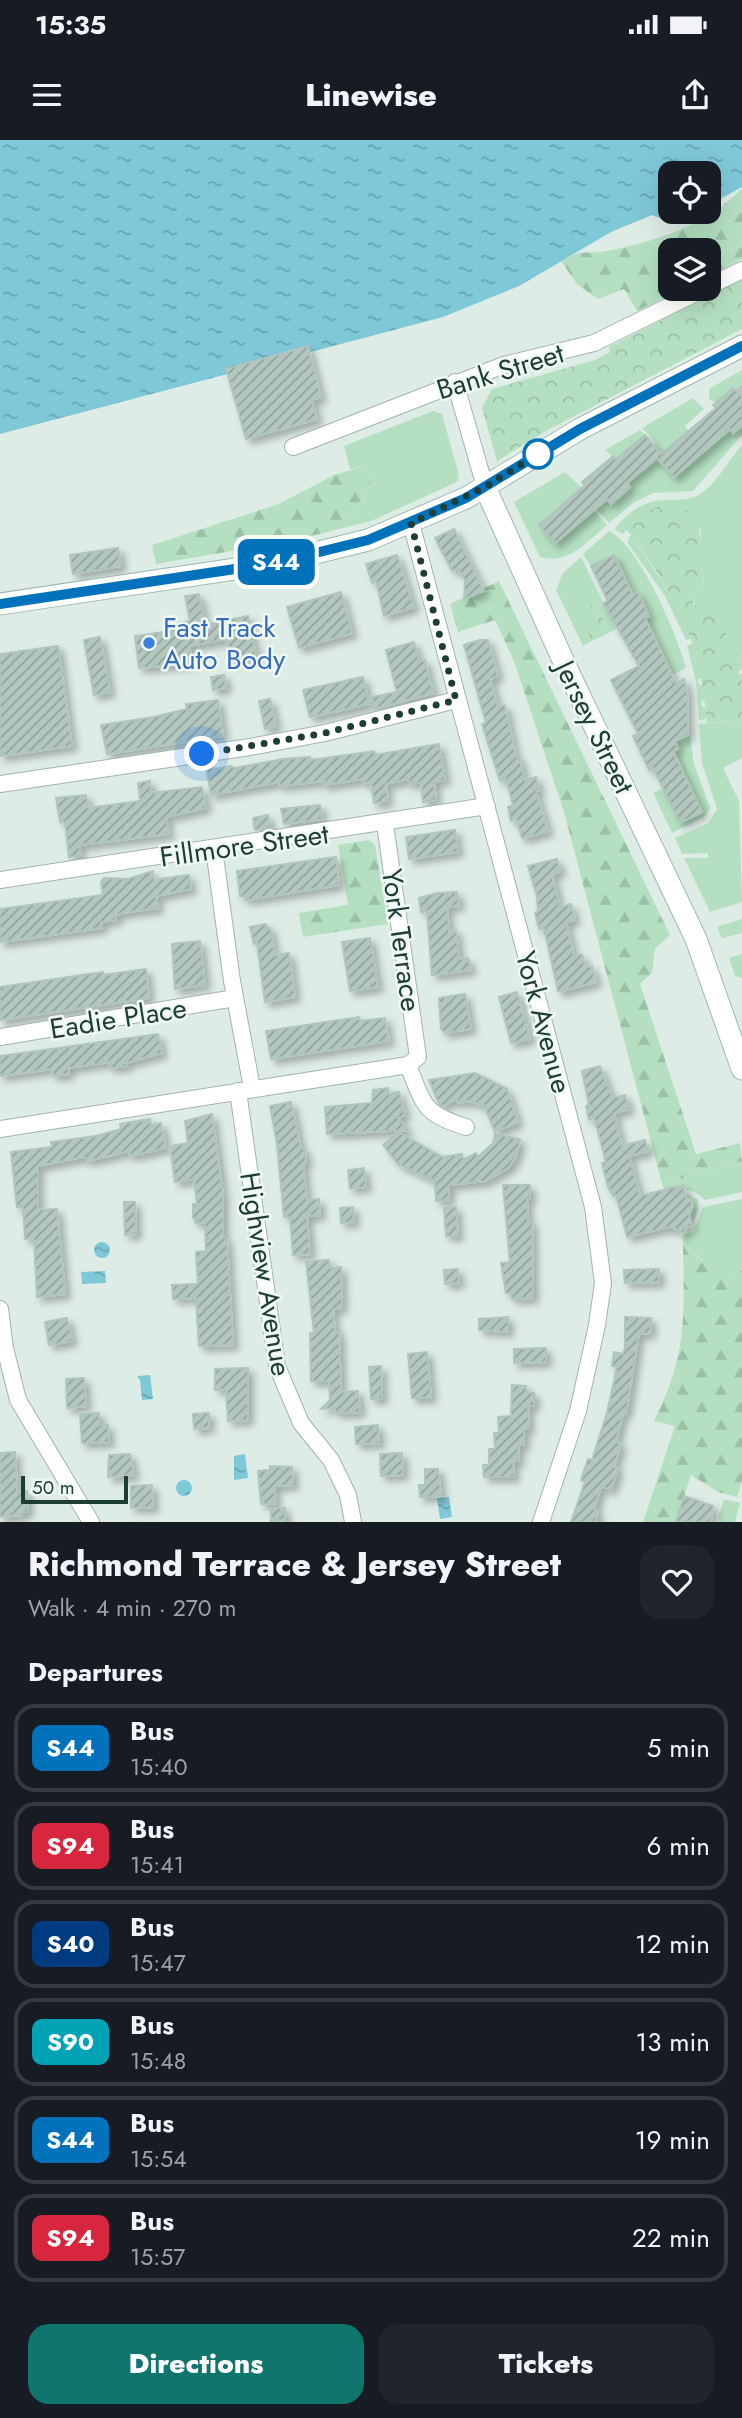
<!DOCTYPE html>
<meta charset="utf-8">
<style>
body{margin:0;font-family:Jost,sans-serif;background:#20242c;color:#f1f3f6;height:100vh;display:flex;flex-direction:column;font-size:26px;white-space:nowrap}
*{box-sizing:border-box;margin:0}
p{font-size:23px;color:#9ea1a6}
.icon{flex:none;width:38px;height:38px;fill:none;stroke:currentColor;stroke-width:2;stroke-linecap:round;stroke-linejoin:round}
.map{position:relative;height:1382px;overflow:hidden}
.panel{display:flex;flex-direction:column;background:#171b24;flex:1}
.panel>*{flex:none}
.badge{padding:0 14px;border-radius:10px;font-size:24px;line-height:46px}
.controls{position:absolute;left:658px;top:21px;display:grid;gap:14px}
.controls a{display:grid;place-items:center;width:63px;height:63px;border-radius:14px;background:#171b24;box-shadow:0 7px 28px #0002;font-size:35px}
.scale{position:absolute;left:21px;bottom:18px;width:107px;box-sizing:border-box;padding-left:7px;border:4px solid #1e3d36;border-top:0;font-size:19px;line-height:24px;white-space:nowrap;color:#1e3d36;-webkit-text-stroke:5px #eff8f4;paint-order:stroke}
.you{position:absolute;width:35px;height:35px;margin:-18px;border:5px solid #fff;border-radius:50%;background:#1a73e8;box-shadow:0 0 0 10px #1a73e833}
.map>.badge{position:absolute;translate:-50% -50%;box-shadow:0 0 0 4px #fff}
h2{padding:0 28px;font-size:26px;line-height:63px}
.round{display:grid;place-items:center;flex:none;width:74px;height:74px;border-radius:21px;background:#20242c}
.head{display:flex;align-items:center;justify-content:space-between;height:119px;padding:0 28px}
h1{font-size:33px;font-weight:800;line-height:52px}
.cta{display:flex;gap:14px;margin-top:auto;padding:14px 28px}
.cta a{flex:1;height:80px;border-radius:21px;background:#0f766e;color:#fff;font-size:28px;font-weight:800;line-height:80px;text-align:center}
.cta a+a{background:#20242c;color:#f1f3f6}
ul{padding:0;list-style:none}
li{display:flex;align-items:center;gap:21px;height:88px;margin:0 14px 10px;padding:0 14px;border:4px solid #363941;border-radius:21px}
li div{flex:1}
li b{display:block;font-size:26px}
li em{font-style:normal}
li .badge{min-width:77px;font-weight:700;text-align:center}
.status{display:flex;justify-content:space-between;align-items:center;height:49px;padding:0 35px;background:#171b24;direction:ltr}
.status svg{height:19px;fill:currentColor}
header{display:flex;justify-content:space-between;align-items:center;height:91px;padding:0 28px;background:#171b24;font-size:32px;font-weight:800}
.map>svg:first-child{display:block}
.green{fill:#b4e0c1}
.forest{fill:url(#forest-firs)}
.park{fill:url(#park-crowns)}
.water{fill:url(#water-ripples)}
.building{fill:url(#building-hatch);stroke:#b0c6bd;stroke-width:2;filter:url(#shadow)}
.lines{fill:none;stroke-linecap:round;stroke-linejoin:round}
.street-casing{stroke:#a1b4ae;stroke-width:18}
.secondary-casing{stroke:#9cb9af;stroke-width:23}
.street{stroke:#fff;stroke-width:16}
.secondary{stroke:#fff;stroke-width:21}
.line-casing{stroke:#fff;stroke-width:16}
.line{stroke:#0072bc;stroke-width:10}
.walk{stroke:#1e3d36;stroke-width:7;stroke-dasharray:0 12.6}
.stop-dot{fill:#fff;stroke:#0072bc;stroke-width:3.5}
.shop-dot{fill:#3f7fe0;stroke:#eff8f4;stroke-width:2.5}
.labels{text-anchor:middle;stroke-width:5;stroke-linejoin:round;paint-order:stroke}
.street-label{font-size:28px;fill:#1e3d36;stroke:#eff8f4}
.shop-label{font-size:28px;fill:#366cbe;stroke:#eff8f4;text-anchor:start}
</style>
<div class="status"><b>15:35</b><svg viewBox="0 0 49 12"><path d="M0 12V9h3v3zM5 12V6h3v6zM10 12V3h3v9zM15 12V0h3v12zM26 1h20v11H26zM47 4h2v5h-2z"/></svg></div>
<header><svg class="icon" aria-label="menu" viewBox="0 0 24 24"><path d="M4 6h16M4 12h16M4 18h16"/></svg>Linewise<svg class="icon" aria-label="share" viewBox="0 0 24 24"><path d="M12 15V3M7 8l5-5 5 5M5 13v7h14v-7"/></svg></header>
<div class="map">
<svg width="742" height="1382" viewBox="0 0 742 1382">
<defs>
<pattern id="forest-firs" width="22" height="20" patternUnits="userSpaceOnUse" patternTransform="scale(1.75)"><rect width="22" height="20" fill="#b4e0c1"/><path d="M5 1l3.5 6h-7zM16 11l3.5 6h-7z" fill="#9ac1a6"/></pattern>
<pattern id="park-crowns" width="20" height="18" patternUnits="userSpaceOnUse" patternTransform="scale(1.75)"><rect width="20" height="18" fill="#b4e0c1"/><path d="M2 6a3 3 0 1 1 6 0M12 15a3 3 0 1 1 6 0" fill="none" stroke="#9ac1a6"/></pattern>
<pattern id="water-ripples" width="26" height="14" patternUnits="userSpaceOnUse" patternTransform="scale(1.75)"><rect width="26" height="14" fill="#7fc8d8"/><path d="M2 4q2-2 4 0t4 0M15 11q2-2 4 0t4 0" fill="none" stroke="#67a4b0"/></pattern>
<pattern id="building-hatch" width="6" height="6" patternUnits="userSpaceOnUse" patternTransform="scale(1.75)"><rect width="6" height="6" fill="#b3c7bf"/><path d="M-1 1l2-2M0 6l6-6M5 7l2-2" fill="none" stroke="#91a39c"/></pattern>
<filter id="shadow"><feDropShadow dx="5" dy="5" stdDeviation="3.5" flood-color="#0004"/></filter>
</defs>
<rect width="100%" height="100%" fill="#deece6"/>
<!-- green -->
<path class="green" d="M742,230V246L716,263L709,259V249Z
M693,258L704,269L685,286L689,291L661,314L654,305L656,303L642,288Z
M433,271L442,274L459,335L457,342L371,381L347,387C353,372 373,348 372,334L361,327L350,329L344,306Z
M742,286V295L693,351L653,353L633,363L609,383L596,369L607,359L611,363L630,347L627,343L657,318L674,337L730,289L734,293Z
M640,290L645,295L616,319L605,310Z
M742,305V519L717,480L694,466L693,456L704,443L700,422L701,389L627,390L623,394L615,390C618,382 623,379 629,374C657,350 679,367 700,354C718,343 728,320 742,305Z
M565,332L582,348L539,385L555,403L594,370L607,385C586,402 569,425 540,417L514,362Z
M609,391C639,405 678,496 686,528L672,535L645,478L649,476L638,453L633,455L614,415L591,426L583,414Z
M631,395L679,466L692,498L686,500L665,456L627,402Z
M581,417L616,489L609,493L596,464L579,472L592,501L583,506L556,450L563,433Z
M693,503L702,538L698,539L699,545H703L705,560L701,561L702,567H705L707,579L699,580L696,541L687,506Z
M742,580V618L723,628L739,661L742,762L710,772L684,718H708V713L682,714L675,698L708,683L717,669L702,623L699,584Z
M690,595L694,624L710,668L705,676L672,693L653,653L663,648L680,683L702,672L673,611L678,609L675,601Z
M742,779V793L722,798L717,787Z
M742,814V838L735,836L729,818Z
M742,1021V1052L705,1060L695,1052L686,1050L682,1044L674,1046L676,1052L664,1050L662,1044Z
M681,1053L698,1059L697,1073L692,1086L689,1073L693,1067L691,1060L683,1058Z
M742,1059V1131L727,1135L703,1121L683,1102V1095L694,1092L703,1067Z
M724,1359L740,1363L735,1382H720L718,1378Z"/>
<!-- forest -->
<path class="forest" d="M742,48V119L709,136V110H670V149H683L637,171L624,149L598,159L577,144L561,121C584,108 583,115 607,111C654,102 709,85 742,48Z
M361,327L372,334C373,348 353,371 347,387L295,400L156,424L152,405L279,364L334,335Z
M499,441L670,795L655,809L652,833L640,844L696,1014L740,1003L742,1021L662,1044L564,672L514,521L495,480L458,492L450,464Z
M369,700L375,705L388,784L303,797L299,773L348,765L338,705Z
M683,1102L702,1121L716,1119L727,1135L742,1131V1341L737,1357L718,1352L691,1335L676,1382H643L675,1286L654,1281C688,1215 684,1174 683,1102Z"/>
<!-- park -->
<path class="park" d="M742,139V189L546,291L497,321L482,268L492,249L595,220L610,212L609,207Z
M659,366C716,362 695,408 704,443L693,456V464L699,469L711,468L742,519V528L738,533L742,535V580L707,583C699,495 679,460 627,390L644,373Z
M596,464L609,493L592,501L578,472Z"/>
<!-- water -->
<path class="water" d="M0,0H742V47L709,65V33H670V72H696L664,80L652,75L611,92L519,146L443,177L0,294Z
M94 1110a8 8 0 1 1 16 0a8 8 0 1 1-16 0Z
M105,1131L106,1143L82,1144L81,1132Z
M150,1235L153,1259L142,1260L140,1240L137,1236Z
M245,1314L248,1338L234,1340V1316Z
M176 1348a8 8 0 1 1 16 0a8 8 0 1 1-16 0Z
M449,1357L452,1377L440,1379L437,1358Z"/>
<!-- building -->
<path class="building" d="M308,206L321,257L312,260L317,279L246,299L226,229Z
M742,246V286L733,293L730,289L674,337L657,318L627,343L630,347L611,364L607,359L555,403L539,385L585,345L582,342L613,316L616,319L645,295L661,314L716,268L713,265L733,248L736,251Z
M454,389L484,451L464,459L465,440L458,428L452,431L435,398Z
M118,408L121,426L73,434L70,415Z
M397,415L414,467L384,476L376,441L372,443L366,424Z
M614,415L633,455L638,452L649,476L645,478L676,543L684,539L687,551L688,595L675,601L678,609L673,611L702,672L680,683L653,628L649,630L633,596L638,594L611,540L639,526L603,463L608,461L591,426Z
M341,452L352,493L299,508L287,467Z
M199,454L205,485L248,476L256,515L232,520L227,499L189,506L192,523L139,528L135,496L171,491L170,484L190,481L185,456Z
M100,497L110,552L94,555L84,500Z
M480,500H488L498,536L490,539L498,567L505,565L516,617L519,616L525,640L536,637L539,650L536,651L548,691L528,697L522,698L516,679L511,681L508,667L513,665L506,639L500,641L482,584L486,583L464,505Z
M414,502L419,522L425,520L433,553L374,569L372,557L397,552L386,510Z
M58,506L72,606L0,616V514Z
M224,535L226,548L213,550L211,537Z
M363,537L369,564L310,577L303,550Z
M270,559L276,586L265,589L259,561Z
M218,560L223,596L107,614L101,585L154,577L187,569L186,564Z
M439,604L445,640L434,642L436,660L423,662L421,642L409,644V639L386,644L388,661L374,663L371,642L363,643V639L324,645V641L280,646L279,642L211,655L206,626L216,629L230,626L235,628L283,619L310,617L311,620L374,611L375,615Z
M150,641L151,653L202,647L206,668L166,677L169,694L79,705L81,715L69,717L65,682H60L56,658L86,655L88,668L140,661L138,643Z
M320,665L322,679L284,684L281,669Z
M268,675L270,688L255,690L253,678Z
M455,690L458,712L409,719L406,697Z
M336,717L339,745L246,760V756H240L237,731Z
M557,719L560,731L552,735L560,767L571,764L575,780L566,782L574,816L582,814L585,828L592,826L596,842L562,851H558L544,788L539,789L535,773L538,772L537,756L528,726Z
M153,731L154,740L189,735L191,749L156,756L158,768L122,773L115,776L116,780L101,782L102,788L0,802V769L103,755L101,742L104,738L128,739Z
M457,752L459,766L447,767L449,791L456,790L459,819L468,818L471,830L432,835L427,771L421,772L419,758L437,753Z
M266,784L267,788H270L275,815L289,813L295,857L265,862L257,803L254,804L250,787Z
M370,798L378,847L350,851L342,802Z
M200,801L205,845L175,849L172,804Z
M146,829L149,858L0,880V847L82,835L103,832L104,835Z
M517,852L530,899L511,903L499,857Z
M465,854L471,889L445,893L441,889L439,858Z
M359,877L360,881L385,878L389,901L271,919L266,891Z
M158,894L162,913L126,923L127,926L110,928L109,922L68,928L69,934L53,936L52,929L0,936V916Z
M600,926L612,958L625,955L629,969L614,973L622,1006L645,1000L648,1011L629,1016L640,1056L683,1045L686,1057L691,1060L693,1067L689,1074L692,1086L687,1087L683,1094L674,1088H664L627,1097L616,1055L613,1056L608,1047L602,1023L606,1022L594,977L589,980L586,966L589,965L582,931Z
M475,933L507,949L518,982L495,992L484,965L469,961L458,963L457,959L442,966L439,964L429,940Z
M388,948L389,954L399,952L405,975L398,978L408,990L327,994L325,967L372,963L373,950Z
M291,962L301,1009H305L306,1024H303L307,1060L319,1059L320,1075L307,1076L310,1114L293,1115L290,1077H284L277,1004L270,966Z
M212,974L223,1055V1095L227,1100L233,1205L199,1206L196,1158L173,1159L172,1145L198,1144L196,1112L206,1111L205,1082L196,1083L193,1077V1064H197L194,1039L175,1042L170,1006L188,1003L185,981Z
M150,979L151,985L161,983L166,1008L130,1016L129,1011L88,1021L87,1018H78L38,1026V1070L57,1069L65,1154L37,1157L34,1098L25,1099L23,1067H17L11,1012L52,1007L51,1002L96,996L121,989L120,984Z
M398,992L442,1017L462,1014L463,1020L476,1013L478,1017L493,1003L495,994L520,999L516,1017L508,1028L485,1041L449,1045V1060L436,1061L435,1041L398,1024L383,1005Z
M364,1028L366,1047L350,1049L348,1030Z
M503,1045H530V1059H527L528,1082H532L533,1158L512,1159L511,1153H506L501,1123L510,1122Z
M124,1062H135L136,1094L125,1095Z
M353,1067L354,1082L341,1083L340,1068Z
M456,1067L458,1096H446L444,1068Z
M329,1120L330,1128L341,1127L342,1168L333,1169L335,1191H339L341,1252L358,1251L360,1272L339,1273L331,1268L321,1269L330,1260L329,1241H311L310,1193H314L306,1121Z
M458,1129L459,1143L445,1144L444,1130Z
M659,1129V1142L625,1143L624,1130Z
M508,1177V1192L479,1190V1179Z
M625,1177L651,1178L650,1194L639,1193L626,1274L623,1273L616,1302L621,1304L614,1327L618,1328L611,1350L601,1346L594,1370L598,1371L595,1382H571L585,1342L581,1340L588,1319L592,1320L607,1273L617,1227L612,1226L614,1212L623,1214L625,1208Z
M67,1178L72,1201L49,1205L45,1182Z
M546,1208V1222L514,1223V1209Z
M427,1212L431,1258H412L408,1214Z
M381,1226L382,1259H371L369,1227Z
M248,1228V1280L228,1281L226,1250H215V1229Z
M84,1238L86,1266L67,1268L66,1239Z
M512,1245L526,1246V1253H534V1266H528L529,1288L524,1289V1305H518L519,1321H513L514,1337H484L483,1325H489V1309H495L494,1293H499L498,1277L511,1276Z
M99,1273V1285H108L109,1302L82,1303L80,1274Z
M209,1273V1288L194,1289L193,1274Z
M378,1285L379,1303L356,1304L355,1287Z
M15,1312L17,1351H27L28,1372H22V1375L0,1377V1313Z
M402,1313L403,1335L381,1336L380,1314Z
M130,1314L134,1335L108,1337L109,1315Z
M270,1326L292,1327L293,1345L274,1346L276,1363L261,1364L258,1331L270,1330Z
M425,1329H438L441,1356L420,1357L419,1345H425Z
M152,1345L153,1367L131,1368V1346Z
M684,1356L713,1366L711,1382H676Z
M271,1368H285V1380L271,1381Z"/>
<g class="lines">
<!-- street casing -->
<g class="street-casing">
<path id="street" d="M709,146L742,130
M455,242L485,347
M293,307L504,225L594,203L704,149
M411,383L593,1067L603,1143L597,1185L578,1271L541,1382
M0,644L250,607L325,593L456,560
M214,709L232,841L252,948
M0,740L487,666
M0,897L235,858
M408,925C424,965 423,974 466,987
M238,951L277,1226L301,1283L331,1320L348,1355L353,1382
M0,989L408,925L418,917L385,684
M0,1169L5,1208L18,1260L91,1382"/>
</g>
<!-- secondary casing -->
<g class="secondary-casing">
<path id="secondary" d="M485,347L567,529L696,799L742,929
M0,464L275,423L368,400L466,358L580,289L742,206"/>
</g>
<!-- street -->
<use href="#street" class="street"/>
<!-- secondary -->
<use href="#secondary" class="secondary"/>
</g>
<g class="lines">
<!-- line casing -->
<g class="line-casing">
<path id="line" d="M0,464L275,423L368,400L466,358L580,289L742,206"/>
</g>
<!-- line -->
<use href="#line" class="line"/>
<!-- walk -->
<path class="walk" d="M202,614L325,593L456,560L411,383L485,347L538,314"/>
</g>
<!-- markers -->
<circle class="stop-dot" cx="538" cy="314" r="14"/>
<circle class="shop-dot" cx="149" cy="503" r="7"/>
<g class="labels">
<!-- street labels -->
<g class="street-label">
<text transform="translate(500 231) rotate(-17)" y="10">Bank Street</text>
<text transform="translate(595 587) rotate(64)" y="10">Jersey Street</text>
<text transform="translate(244 705) rotate(-8)" y="10">Fillmore Street</text>
<text transform="translate(402 800) rotate(82)" y="10">York Terrace</text>
<text transform="translate(118 878) rotate(-9)" y="10">Eadie Place</text>
<text transform="translate(544 882) rotate(75)" y="10">York Avenue</text>
<text transform="translate(266 1134) rotate(81)" y="10">Highview Avenue</text>
</g>
<!-- shop labels -->
<g class="shop-label">
<text x="163" y="497">Fast Track<tspan x="163" dy="32">Auto Body</tspan></text>
</g>
</g>
</svg>
<div class="controls">
<a><svg class="icon" aria-label="locate" viewBox="0 0 24 24"><circle cx="12" cy="12" r="6"/><path d="M12 2v4M12 18v4M2 12h4M18 12h4"/></svg></a>
<a><svg class="icon" aria-label="layers" viewBox="0 0 24 24"><path d="M12 4l9 5-9 5-9-5zM3 14l9 5 9-5"/></svg></a>
</div>
<div class="scale">50 m</div>
<div class="you" style="left:202px;top:614px"></div>
<b class="badge" style="left:276px;top:422px;background:#0072bc;color:#fff">S44</b>
</div>
<section class="panel">
<div class="head"><div><h1>Richmond Terrace &amp; Jersey Street</h1><p>Walk · 4 min · 270 m</p></div><a class="round"><svg class="icon" aria-label="heart" viewBox="0 0 24 24"><path d="M12 20l-8-8c-3-5 5-10 8-4 3-6 11-1 8 4z"/></svg></a></div>
<h2>Departures</h2>
<ul>
<li><span class="badge" style="background:#0072bc;color:#fff">S44</span><div><b>Bus</b><p>15:40</p></div><em>5 min</em></li>
<li><span class="badge" style="background:#d7263d;color:#fff">S94</span><div><b>Bus</b><p>15:41</p></div><em>6 min</em></li>
<li><span class="badge" style="background:#003b80;color:#fff">S40</span><div><b>Bus</b><p>15:47</p></div><em>12 min</em></li>
<li><span class="badge" style="background:#00a3b4;color:#fff">S90</span><div><b>Bus</b><p>15:48</p></div><em>13 min</em></li>
<li><span class="badge" style="background:#0072bc;color:#fff">S44</span><div><b>Bus</b><p>15:54</p></div><em>19 min</em></li>
<li><span class="badge" style="background:#d7263d;color:#fff">S94</span><div><b>Bus</b><p>15:57</p></div><em>22 min</em></li>
</ul>
<div class="cta"><a>Directions</a><a>Tickets</a></div>
</section>
